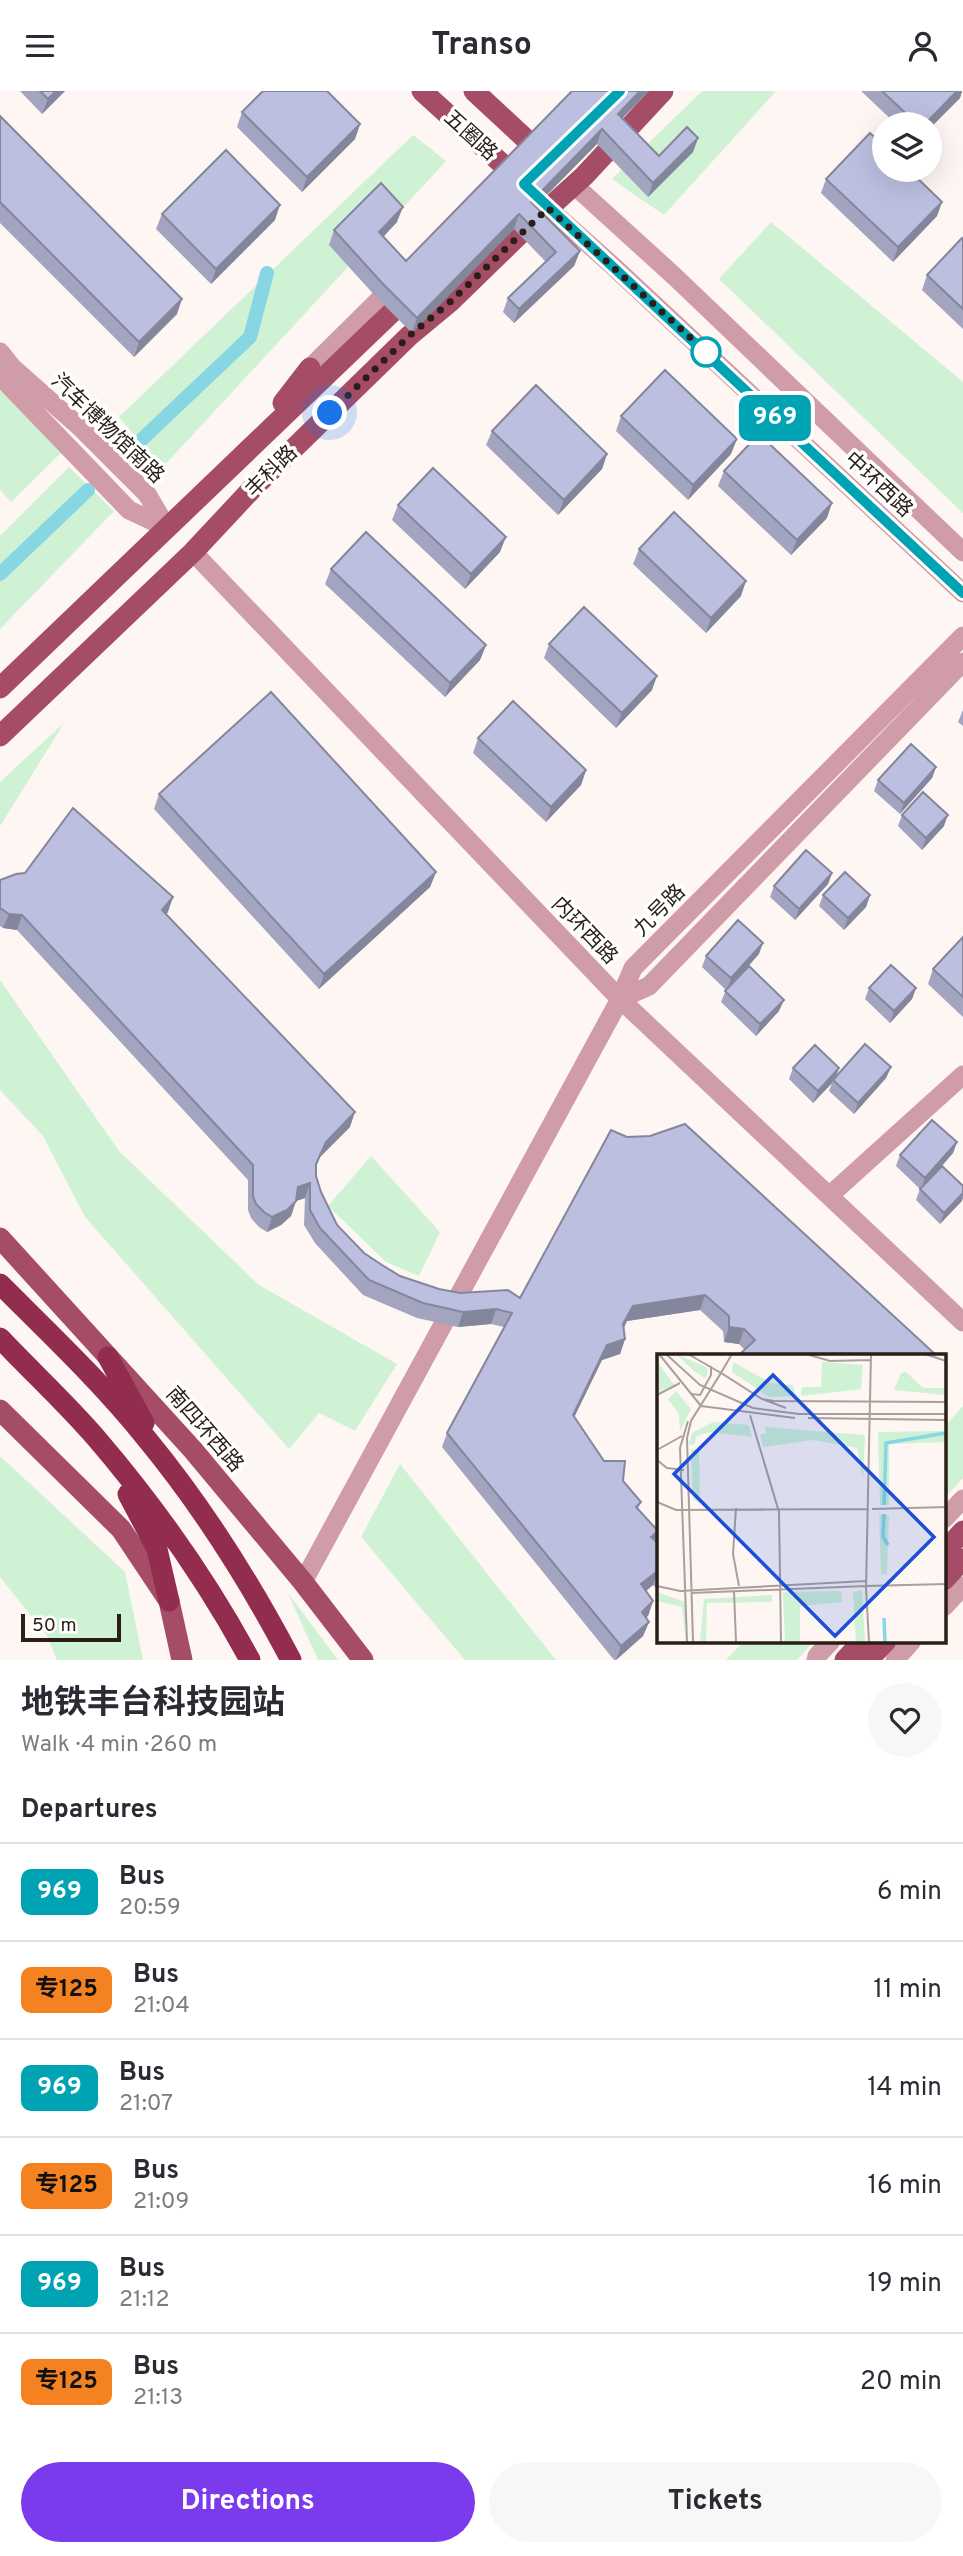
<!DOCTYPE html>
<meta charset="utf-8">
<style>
body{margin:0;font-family:Overpass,"Noto Sans SC",sans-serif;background:#f7f7f7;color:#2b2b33;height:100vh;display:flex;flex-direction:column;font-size:26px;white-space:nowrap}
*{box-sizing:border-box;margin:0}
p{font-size:23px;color:#7c7c81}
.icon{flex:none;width:38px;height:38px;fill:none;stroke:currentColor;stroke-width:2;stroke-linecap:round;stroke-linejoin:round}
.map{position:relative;height:1569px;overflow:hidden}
.panel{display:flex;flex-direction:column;background:#fff;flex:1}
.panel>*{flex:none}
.badge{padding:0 14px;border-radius:10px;font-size:24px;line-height:46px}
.tools{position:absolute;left:872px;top:21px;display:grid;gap:14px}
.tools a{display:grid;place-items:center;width:70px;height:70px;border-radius:50%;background:#fff;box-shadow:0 7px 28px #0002;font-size:35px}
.scale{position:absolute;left:21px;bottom:18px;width:100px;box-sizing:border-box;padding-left:7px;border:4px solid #2a1e17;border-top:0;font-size:19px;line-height:24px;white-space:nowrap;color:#2a1e17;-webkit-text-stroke:5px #fff;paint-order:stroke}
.you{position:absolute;width:35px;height:35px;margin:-18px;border:5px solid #fff;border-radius:50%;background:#1a73e8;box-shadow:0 0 0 10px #1a73e833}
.map>.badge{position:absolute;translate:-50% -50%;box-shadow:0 0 0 4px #fff}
h2{padding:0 21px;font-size:26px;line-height:63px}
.round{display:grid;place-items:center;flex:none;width:74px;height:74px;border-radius:37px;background:#f7f7f7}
.headline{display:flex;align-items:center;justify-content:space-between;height:119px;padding:0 21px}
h1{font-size:33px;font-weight:700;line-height:52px}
.primary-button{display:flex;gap:14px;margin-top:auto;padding:14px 21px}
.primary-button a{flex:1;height:80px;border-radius:42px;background:#7c3aed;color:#fff;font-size:28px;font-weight:700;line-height:80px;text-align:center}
.primary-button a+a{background:#f7f7f7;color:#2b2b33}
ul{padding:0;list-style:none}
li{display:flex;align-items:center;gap:21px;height:98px;padding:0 21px;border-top:2px solid #e1e1e2}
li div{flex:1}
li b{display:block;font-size:26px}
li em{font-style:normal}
li .badge{min-width:77px;font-weight:700;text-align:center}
header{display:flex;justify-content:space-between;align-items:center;height:91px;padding:0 21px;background:#fff;font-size:32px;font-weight:700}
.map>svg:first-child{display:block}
.green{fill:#cff1d4}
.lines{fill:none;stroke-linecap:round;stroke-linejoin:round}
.canal{stroke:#87d6e4;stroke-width:14}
.minor{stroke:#d09ca8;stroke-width:19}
.major{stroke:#a54d66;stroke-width:21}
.highway{stroke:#932d4f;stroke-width:21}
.wall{fill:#a2a4c0}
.shaded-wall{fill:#84869c}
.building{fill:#bcbfdf;stroke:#84869c;stroke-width:2}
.line-casing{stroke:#fff;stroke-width:16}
.line{stroke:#00a3b4;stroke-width:10}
.walk{stroke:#2a1e17;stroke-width:7;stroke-dasharray:0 12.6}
.stop-dot{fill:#fff;stroke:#00a3b4;stroke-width:3.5}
.labels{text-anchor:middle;stroke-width:7;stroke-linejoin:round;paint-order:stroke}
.street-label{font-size:21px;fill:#2a1e17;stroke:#fff}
.inset-river{fill:none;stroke:#87d6e4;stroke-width:3.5}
.inset-road{fill:none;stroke:#a9a09b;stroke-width:2}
.view{fill:#1d4ed8;fill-opacity:0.15;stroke:#1d4ed8;stroke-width:3.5}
.inset-edge{fill:none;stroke:#2a1e17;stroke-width:3.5}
</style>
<header><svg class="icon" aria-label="menu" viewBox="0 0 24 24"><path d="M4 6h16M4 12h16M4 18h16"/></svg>Transo<svg class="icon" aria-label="person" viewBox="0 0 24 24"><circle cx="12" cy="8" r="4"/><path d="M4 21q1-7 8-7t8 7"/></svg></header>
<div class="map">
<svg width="963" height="1569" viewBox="0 0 963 1569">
<rect width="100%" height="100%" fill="#fdf6f3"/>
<!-- green -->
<path class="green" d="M702,0H776L664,124L612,88Z
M413,44L446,70L161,378L119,326Z
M771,131L963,291V422L719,188Z
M0,299L65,358L11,411L0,399Z
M69,376L114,420L0,538V445Z
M64,632L2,732L0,735V691Z
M0,889L119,1060L259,1194L397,1273L355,1340L319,1322L289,1358L85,1126L43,1045L0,999Z
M371,1065L440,1141L419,1185L386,1171L328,1115Z
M963,1315V1387L944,1408V1336Z
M0,1365L125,1481L143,1569H57L47,1545L0,1486Z
M400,1373L556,1569H465L361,1446Z
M288,1502L338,1569H318Z
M744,1550H814L797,1569H726Z"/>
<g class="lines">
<!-- canal -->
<path class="canal" d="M137,353L250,246L267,182
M0,483L88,399"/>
<!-- minor -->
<path class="minor" d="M574,94L673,184L963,461
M548,117L613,175L963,502
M0,261L12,276L82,338L147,403L167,437
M310,277L396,192
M0,285L129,419L167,437
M193,461L620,908L963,1231
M620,908L649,895L963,571
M829,1105L963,984
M944,1428L963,1408
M303,1491L620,908L633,877L963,545
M944,1516L963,1495
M816,1569L817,1565L831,1550
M895,1569L912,1550"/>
<!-- major -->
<path class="major" d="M422,0L522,91
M474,0L545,66
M283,312L310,277
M0,597L410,204
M0,645L193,461L251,399L409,245L450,211L521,142L584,85L663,0
M0,1147L193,1359L303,1491L363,1569
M0,1319L121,1438L169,1510L182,1569
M944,1461L963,1440
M944,1489L963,1468
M845,1569L863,1550
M868,1569L886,1550"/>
<!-- highway -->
<path class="highway" d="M0,1193C50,1243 102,1292 146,1347C202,1415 250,1491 291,1569
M0,1247C32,1281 67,1313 97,1348C155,1416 208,1491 250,1569
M108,1266L144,1332
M128,1403L157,1458L169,1510"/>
</g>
<!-- wall -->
<path class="wall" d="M20,0H65L42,23Z
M572,0L622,28L659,65L698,47L693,61L648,106L597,53L535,116L580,160L574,175L514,232L503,221L508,207L546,171L514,138L412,242L378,208L329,154L334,139L397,131L383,145L406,170Z
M861,0H962L960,7L929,38V33H896Z
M242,21L360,33L355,48L302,101L237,36Z
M0,25L177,223L134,266L0,132Z
M826,88L942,111L937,125L893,171L821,102Z
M162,123L275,129L211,193L156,138Z
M963,148V238L922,199L927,184Z
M621,325L731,363L688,409L616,340Z
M492,340L607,363L602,378L558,424L486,354Z
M724,380L827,427L791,464L718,395Z
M398,414L500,461L465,498L392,429Z
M639,458L741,505L706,542L633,473Z
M331,478L486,554L480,569L445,606L325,493Z
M549,553L652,599L616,637L544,567Z
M963,619V635L958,631Z
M478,647L586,679L581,694L546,731L473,662Z
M936,676L932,687L900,723L874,700L878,689Z
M159,703L436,781L430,796L319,898L154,718Z
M902,724L944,735L922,759L898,735Z
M832,782L828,793L795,829L770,806L774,795Z
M0,789L168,821L166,823L350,1036L320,1066L316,1076V1085L321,1101L337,1134L364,1162L400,1185L439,1198L460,1202L520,1207L611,1039L936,1264H739L745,1259L739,1253L724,1251L723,1240L700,1219L627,1230L624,1237L625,1248L620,1263L602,1269L574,1326L604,1370L623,1390L641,1411L638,1418L658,1440L655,1449L659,1453V1500L653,1494L646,1500L653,1510L648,1525L646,1526L649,1531L643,1545L616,1569H614L442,1356L447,1342L504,1236L491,1233L458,1236L417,1227L363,1204L315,1152L304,1134L305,1107L296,1110L291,1125L281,1134L267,1141L259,1136L251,1127L248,1119V1089L17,839L3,837L0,835Z
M823,804H870L866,816L844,839L819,815Z
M963,846V926L928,893L933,878Z
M759,863L729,896L779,920L756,945L721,911L726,899L702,876L706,865Z
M869,897H916L912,908L890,932L865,908Z
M891,976L886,987L854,1023L829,1000L832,992L813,1012L789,988L793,977L837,985Z
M957,1051L953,1062L942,1075L963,1095V1108L940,1133L916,1109L920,1098L896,1075L900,1064Z"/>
<!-- shaded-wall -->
<path class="shaded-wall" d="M56,0H65L42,23L48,8Z
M640,0H649L612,38L618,23Z
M957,0H962L960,7L929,38V33H925Z
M360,33L355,48L302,101L307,86Z
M602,38L597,53L525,126L531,111Z
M698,47L693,61L648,106L653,92Z
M942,111L937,125L893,171L898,156Z
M280,114L275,129L211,193L216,178Z
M403,116L397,131L374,156L379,141Z
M519,123L514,138L412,242L417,227Z
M580,160L574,175L514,232L519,218Z
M182,208L177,223L134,266L139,251Z
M737,348L731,363L688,409L693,394Z
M607,363L602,378L558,424L564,409Z
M832,412L827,427L791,464L797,449Z
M506,446L500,461L465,498L471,483Z
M746,490L741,505L706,542L711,527Z
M486,554L480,569L445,606L450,592Z
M657,585L652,599L616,637L622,622Z
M936,676L932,687L900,723L904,712Z
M586,679L581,694L546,731L551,716Z
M948,724L944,735L922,759L926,747Z
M436,781L430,796L319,898L324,883Z
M832,782L828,793L795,829L799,818Z
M870,804L866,816L844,839L848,827Z
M173,806L168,821L157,834L162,819Z
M9,823L22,824L17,839L3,837Z
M763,852L759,863L727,899L731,887Z
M916,897L912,908L890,932L894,920Z
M784,909L779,920L756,945L760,933Z
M891,976L886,987L854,1023L858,1012Z
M839,977L835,989H833L832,992L813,1012L818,1000Z
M355,1021L350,1036L320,1066L310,1088L326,1051Z
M957,1051L953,1062L921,1098L925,1087Z
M310,1092L305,1107L293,1111L298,1096Z
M963,1102L962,1110L940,1133L944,1122Z
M296,1110L291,1125L281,1134L267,1141L272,1126Z
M705,1204L700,1219L627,1230L618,1248L623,1233L633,1215Z
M496,1218L491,1233L458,1236L463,1221Z
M729,1236L744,1238L739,1253L724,1251Z
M625,1248L620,1263L602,1269L568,1339L573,1324L607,1254Z
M658,1440L653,1455L651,1446Z
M658,1479L653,1494L636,1508L641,1493Z
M653,1510L648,1525L637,1535L642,1521Z
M649,1531L643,1545L616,1569L621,1555Z"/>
<!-- building -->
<path class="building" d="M40,0H56L48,8Z
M263,0H327L360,33L307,86L242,21Z
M572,0H640L618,23L659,65L687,36L698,47L653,92L602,38L531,111L580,160L519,218L508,207L556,161L519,123L417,227L383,193L334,139L381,92L403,116L379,141L406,170Z
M882,0H957L925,33H917Z
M0,25L182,208L139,251L0,111Z
M870,42L884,55V79H909L942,111L898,156L826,88Z
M226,59L280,114L216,178L162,123Z
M962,147L963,148V218L927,184Z
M665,279L737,348L693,394L621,325Z
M536,294L607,363L564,409L492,340Z
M759,343L832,412L797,449L724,380Z
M433,377L506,446L471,483L398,414Z
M674,421L746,490L711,527L639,458Z
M366,441L486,554L450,592L331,478Z
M584,516L657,585L622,622L549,553Z
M271,601L436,781L324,883L159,703Z
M513,610L586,679L551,716L478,647Z
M911,653L936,676L904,712L878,689Z
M923,701L948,724L926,747L902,724Z
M73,717L173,806L162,819L355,1021L326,1051L316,1073V1085L321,1101L337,1134L364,1162L382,1174L400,1185L439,1198L460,1202L508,1199L520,1207L611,1039L627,1046L650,1045L685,1033L936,1264H742L740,1263L755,1249L744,1238L729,1236V1225L705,1204L633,1215L623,1233L625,1248L607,1254L573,1324L604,1370H625L623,1390L641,1411L636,1416L658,1440L651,1446L659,1453V1479L641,1493L653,1510L642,1521L649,1531L621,1555L447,1342L512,1222L496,1218L463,1221L423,1212L369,1189L320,1137L310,1119V1092L298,1096L296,1110L287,1119L272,1126L264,1121L256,1113L253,1105V1074L22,824L9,823L0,817V789L16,783L25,782Z
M806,759L832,782L799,818L774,795Z
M845,781L870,804L848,827L823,804Z
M738,829L763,852L731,887L706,865Z
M963,846V906L933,878Z
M891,874L916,897L894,920L869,897Z
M749,875L784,909L760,933L725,900Z
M865,953L891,976L858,1012L833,989Z
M815,954L839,977L818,1000L793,977Z
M932,1029L957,1051L925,1087L900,1064Z
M942,1075L963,1095V1102L944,1122L920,1098Z"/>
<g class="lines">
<!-- line casing -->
<g class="line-casing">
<path id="line" d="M620,0L524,93L963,502"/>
</g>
<!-- line -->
<use href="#line" class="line"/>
<!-- walk -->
<path class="walk" d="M330,322L409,245L450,211L548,117L706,261"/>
</g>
<!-- markers -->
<circle class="stop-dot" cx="706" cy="261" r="14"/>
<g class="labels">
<!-- street labels -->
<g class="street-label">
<text transform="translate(471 44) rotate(42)" y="7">五圈路</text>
<text transform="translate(108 337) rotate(44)" y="7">汽车博物馆南路</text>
<text transform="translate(271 380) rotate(-45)" y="7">丰科路</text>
<text transform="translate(879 393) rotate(43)" y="7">中环西路</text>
<text transform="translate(659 819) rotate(-45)" y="7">九号路</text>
<text transform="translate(585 839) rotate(46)" y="7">内环西路</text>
<text transform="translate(205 1338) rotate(49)" y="7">南四环西路</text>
</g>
</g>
<!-- overview -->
<g transform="translate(657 1263)">
<rect width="289" height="289" fill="#fdf6f3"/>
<path d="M19,0L51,14L49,25L36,16ZM0,7L17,31L0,38ZM76,8L114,29L136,31L139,42L112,43L75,18ZM165,8L206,11L204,35L144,42L145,33H164ZM249,18L266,34H289V41L237,36L244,19ZM19,37L34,55L23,77L22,60L11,45ZM56,68L92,71L95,83L53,78L40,82L37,91L32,90L35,79ZM108,73L208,81L206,124L200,94L156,86L106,93L103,81L109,79ZM289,77V88L232,90V151H223L221,78ZM34,95H42L43,150L36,145ZM222,160L232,161L230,220L224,221ZM205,236L208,288H199L196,238ZM184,237L185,248L143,252V288H128L126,238ZM0,238L28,248L29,288L25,253L0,247ZM115,241V248L50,249L49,288H43L47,245Z" fill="#cff1d4"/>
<path class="inset-river" d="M227,151L229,89L289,79M227,160L226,183L231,191M227,264L228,288"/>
<path class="inset-road" d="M2,0L44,52M9,0L43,31L96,54L142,60H289M31,0L64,19L75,0M149,0L173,7L214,6M268,0L289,7M35,40L43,41L54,21V12M0,41L23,29M105,45L129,54M44,52L138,64M93,61L122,158L124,288M151,64L289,66M0,96L25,82M0,106L10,114L27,116M0,148L19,156L210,155M79,154L76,200L82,232M215,155L289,153M0,232L23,237L209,227M209,232L289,230M77,237L79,288M34,239L209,232M30,288L23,94L31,67M36,288L30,84L34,67L64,19L105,45L117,47L289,48M212,288L209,234L214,0"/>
<path class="view" d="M116,21L277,183L178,282L17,120Z"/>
<rect width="289" height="289" class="inset-edge"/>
</g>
</svg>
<div class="tools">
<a><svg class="icon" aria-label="layers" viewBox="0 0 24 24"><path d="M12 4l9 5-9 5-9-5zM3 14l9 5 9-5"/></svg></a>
</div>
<div class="scale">50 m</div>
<div class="you" style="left:330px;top:322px"></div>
<b class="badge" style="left:775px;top:327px;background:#00a3b4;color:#fff">969</b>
</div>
<section class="panel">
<div class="headline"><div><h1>地铁丰台科技园站</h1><p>Walk · 4 min · 260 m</p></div><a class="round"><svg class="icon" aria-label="heart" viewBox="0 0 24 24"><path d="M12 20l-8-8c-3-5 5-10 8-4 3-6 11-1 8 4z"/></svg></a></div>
<h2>Departures</h2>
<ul>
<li><span class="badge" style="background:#00a3b4;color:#fff">969</span><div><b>Bus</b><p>20:59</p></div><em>6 min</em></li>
<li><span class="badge" style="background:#f58220;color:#111">专125</span><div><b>Bus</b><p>21:04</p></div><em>11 min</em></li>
<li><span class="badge" style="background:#00a3b4;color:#fff">969</span><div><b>Bus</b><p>21:07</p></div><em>14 min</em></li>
<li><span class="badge" style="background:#f58220;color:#111">专125</span><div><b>Bus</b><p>21:09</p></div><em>16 min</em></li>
<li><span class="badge" style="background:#00a3b4;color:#fff">969</span><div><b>Bus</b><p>21:12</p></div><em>19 min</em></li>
<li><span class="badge" style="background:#f58220;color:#111">专125</span><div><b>Bus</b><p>21:13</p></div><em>20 min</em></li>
</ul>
<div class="primary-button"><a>Directions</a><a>Tickets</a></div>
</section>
